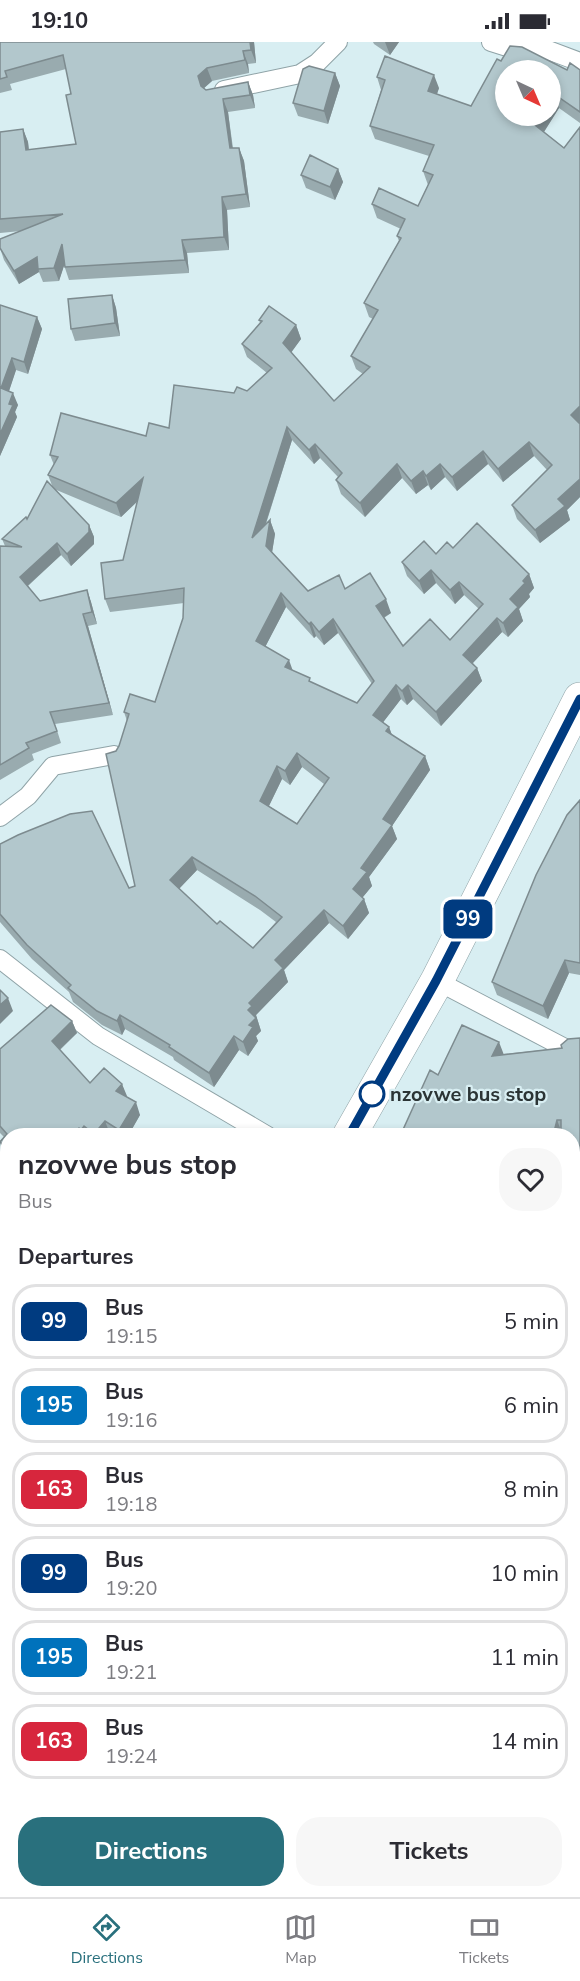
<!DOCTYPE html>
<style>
body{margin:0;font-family:"Nunito Sans",sans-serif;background:#f7f7f7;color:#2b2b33;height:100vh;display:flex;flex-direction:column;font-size:22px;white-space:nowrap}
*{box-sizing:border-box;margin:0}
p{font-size:20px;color:#7c7c81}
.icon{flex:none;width:33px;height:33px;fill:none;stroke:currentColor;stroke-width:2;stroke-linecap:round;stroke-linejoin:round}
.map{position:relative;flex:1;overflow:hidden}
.drawer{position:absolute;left:0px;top:1086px;width:580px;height:770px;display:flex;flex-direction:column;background:#fff;border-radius:24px 24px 0 0;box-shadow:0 3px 9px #0003}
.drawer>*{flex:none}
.badge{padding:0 12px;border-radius:9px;font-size:21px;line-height:39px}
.needle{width:39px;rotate:136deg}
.buttons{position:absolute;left:495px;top:18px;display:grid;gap:12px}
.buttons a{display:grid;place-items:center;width:66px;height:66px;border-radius:50%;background:#fff;box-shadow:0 3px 9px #0003;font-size:30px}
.map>.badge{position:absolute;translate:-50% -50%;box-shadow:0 0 0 3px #fff}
h2{padding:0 18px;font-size:22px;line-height:54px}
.round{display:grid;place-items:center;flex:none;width:63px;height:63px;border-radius:24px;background:#f7f7f7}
.summary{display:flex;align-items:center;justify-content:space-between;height:102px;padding:0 18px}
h1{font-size:28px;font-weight:700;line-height:45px}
.button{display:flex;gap:12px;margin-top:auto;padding:12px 18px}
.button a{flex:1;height:69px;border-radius:24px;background:#29707d;color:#fff;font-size:24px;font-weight:700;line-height:69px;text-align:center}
.button a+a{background:#f7f7f7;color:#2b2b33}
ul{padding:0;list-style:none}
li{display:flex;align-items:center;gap:18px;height:75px;margin:0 12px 9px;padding:0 6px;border:3px solid #e1e1e2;border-radius:24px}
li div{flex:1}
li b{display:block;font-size:22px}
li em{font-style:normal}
li .badge{min-width:66px;font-weight:700;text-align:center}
.status{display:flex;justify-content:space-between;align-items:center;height:42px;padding:0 30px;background:#fff;direction:ltr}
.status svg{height:16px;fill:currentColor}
.tab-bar{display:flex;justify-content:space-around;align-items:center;height:84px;border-top:2px solid #e1e1e2;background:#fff;font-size:16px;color:#7c7c81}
.tab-bar a{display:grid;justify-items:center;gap:3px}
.tab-bar .current{color:#29707d}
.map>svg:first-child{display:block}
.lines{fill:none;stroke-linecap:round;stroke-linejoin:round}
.street-casing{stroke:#8fa3a7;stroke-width:20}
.highway-casing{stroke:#8fa3a7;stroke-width:34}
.street{stroke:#fff;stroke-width:18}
.highway{stroke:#fff;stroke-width:33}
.wall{fill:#99abaf;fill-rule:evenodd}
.shaded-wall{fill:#7d8b8f}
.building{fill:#b2c7cc;stroke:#7d8b8f;stroke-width:1.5;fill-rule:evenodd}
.line-casing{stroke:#fff;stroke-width:14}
.line{stroke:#003b80;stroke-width:9}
.stop-dot{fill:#fff;stroke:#003b80;stroke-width:3}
.labels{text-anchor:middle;stroke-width:4.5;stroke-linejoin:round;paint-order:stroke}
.stop-label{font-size:20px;font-weight:bold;fill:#2b3435;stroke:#d8eef2;text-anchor:start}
</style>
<div class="status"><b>19:10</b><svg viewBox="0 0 49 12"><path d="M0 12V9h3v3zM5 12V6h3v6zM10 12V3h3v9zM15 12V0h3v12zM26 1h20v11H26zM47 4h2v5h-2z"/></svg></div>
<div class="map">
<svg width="580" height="1855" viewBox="0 0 580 1855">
<rect width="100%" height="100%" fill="#d8eef2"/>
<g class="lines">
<!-- street casing -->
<g class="street-casing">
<path id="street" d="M491,0L510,6L548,8L580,20
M224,48L300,32L317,21L338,0
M0,775L28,754L53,724L114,713
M0,917L98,994L268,1094
M437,939L563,1005
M573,1293L580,1294
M573,1473L580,1459
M531,1848L540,1855
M568,1855L580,1841"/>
</g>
<!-- highway casing -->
<g class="highway-casing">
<path id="highway" d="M349,1094L437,939L580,657
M0,1760L8,1743"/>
</g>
<!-- street -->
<use href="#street" class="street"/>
<!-- highway -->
<use href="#highway" class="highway"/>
</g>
<!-- wall -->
<path class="wall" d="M0,0H254L256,21L248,22L249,31L212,39L204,46L206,48L248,40L253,53L255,66L228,70L233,106H239L244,119L250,165L227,168L229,208L187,211L189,231L69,238L64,223L59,239L43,240L39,230L19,242L4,218L0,206L21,189L0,191V90L23,87L28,100L29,108L76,102L71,52L66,27L10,42L12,48L0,51Z
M373,0H399L390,13L374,2Z
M501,19L567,28H580V81L559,66L544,90L564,106L580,85V455L567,468L570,478L540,501L517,477L512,463L547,428L534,414L503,440L488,422L457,449L445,435L431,448L428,443L416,452L402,436L365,475L341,452L336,438L338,435L320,416L314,422L292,398L266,482L270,478L275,492L272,510L308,549L345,547L391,571L384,576L403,604L450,598L479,567L464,553L455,562L436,541L424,552L407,534L402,520L436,512L453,506L529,532L534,546L529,552L530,555L519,567L523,579L508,595L502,590L473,621L477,626L482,639L441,684L413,657L407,663L401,657L383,680L389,685L392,693L425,714L430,728L392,784L397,797L369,835L372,844L362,856L364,857L369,871L348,897L329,881L284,928L288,940L256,973L261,989L256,994L258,999L248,1014L239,1008L214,1045L174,1018L173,1015L125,987L122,993L102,983L73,960L69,950L32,917L0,880V802L129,846L135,844L116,709L119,704L127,679L124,670L155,660L183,576L184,561L110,570L105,557L123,518L137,460L121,475L54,447L89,483L94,495V502L71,524L61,513L28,544L40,559L87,548L91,560L97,582L88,584L113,673L55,682L61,701L32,712L34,718L0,738V504H5L2,497L27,477L53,446L48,433L54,423L50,413L146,394L169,386L234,351L247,349L267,331L247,315L242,302L260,281L259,278L296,283L301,297L291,310L334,359L363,332L356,327L351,314L373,277L369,275L364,261L399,199L397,194L401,187L377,176L372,162L418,164L428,143L423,129L429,114L375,97L370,84L381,48L377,35L439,46L437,52L471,64ZM286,565L314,596L316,594L324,603L338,591L372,642L357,661L312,641L292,628L265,605ZM302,725L324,742L297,782L269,764L282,737L290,743ZM197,828L260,868L276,880L253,906L217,882L179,847Z
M335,31L340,44L328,82L298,74L293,61Z
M338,127L343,140L335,158L306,146L301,133Z
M112,253L116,266L120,294L75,299L71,287Z
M0,263L37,275L42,287L28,332L16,328L9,349L18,363L15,370L17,375L0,414Z
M580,758V933L569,931L548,977L497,953L492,940Z
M72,979L77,991L60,1008L90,1041L122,1042L126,1055L140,1073L128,1094H112L110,1092L108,1094H8V1115L4,1112L0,1101V1099L4,1095L0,1091V1007Z
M580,996V1279H573V1094L561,1092V1094H396L401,1092L438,1033L503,1012L562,1006Z
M8,1307V1344L0,1347V1311Z
M580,1460V1711L573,1706V1530L574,1528L573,1527V1471Z
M20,1849H446L458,1855H22Z"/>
<!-- shaded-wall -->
<path class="shaded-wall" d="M250,0H254L256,21L251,8Z
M385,0H399L390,13Z
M243,9L248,22L249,31L245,18Z
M207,26L212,39L203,47L201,44L198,34Z
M335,31L340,44L328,82L324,69Z
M434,33L439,46L433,63L428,49Z
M248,40L253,53L255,66L250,53Z
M554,52L559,66L540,96L535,83L540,74H550V58Z
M223,57L228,70L234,119L230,106Z
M23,87L28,100L30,121L26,108Z
M239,106L244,119L250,165L246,152Z
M338,127L343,140L335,158L330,145Z
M222,155L227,168L229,208L224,195Z
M182,198L187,211L189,231L185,218Z
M62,202L67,215L59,239L54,226Z
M37,215L39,230L19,242L14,229Z
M112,253L116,266L120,294L115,281Z
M37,275L42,287L28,332L24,320Z
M296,283L301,297L288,315L283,301Z
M12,316L16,328L6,358L1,346Z
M13,351L18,363L15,370L17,375L0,414V392Z
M580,364V383L571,373Z
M287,385L292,398L257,509L252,496Z
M529,400L534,414L503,440L498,427Z
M315,402L320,416L314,422L309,408Z
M483,409L488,422L457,449L452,435Z
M397,422L402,436L365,475L360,461Z
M440,422L445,435L431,448L426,434Z
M423,429L428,443L416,452L411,439Z
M143,436L148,449L121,475L116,461Z
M580,437V455L567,468L570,478L540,501L535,488L558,457Z
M270,478L275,492L271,517L266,504Z
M89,483L94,495V502L71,524L67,512Z
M57,501L61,513L24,547L20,535Z
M431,528L436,541L424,552L419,539Z
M529,532L534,546L529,552L530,555L519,567L523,579L508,595L503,581L510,557Z
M459,540L464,553L455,562L450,548Z
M87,548L91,560L97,582L92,570Z
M281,551L286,565L261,613L256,599Z
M386,557L391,571L381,577L376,564Z
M83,572L88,584L113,673L109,661Z
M497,576L502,590L468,626L463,613Z
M333,577L338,591L324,603L319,590Z
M311,580L316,594L314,596L309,582Z
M289,618L294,632L285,625Z
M477,626L482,639L441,684L436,670Z
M396,643L401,657L378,687L373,673Z
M408,643L413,657L407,663L402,649Z
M389,685L394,699L386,689Z
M297,711L302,725L290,743L285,729Z
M425,714L430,728L392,784L397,797L369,835L372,844L358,861L353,847L383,777Z
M277,724L282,737L265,772L260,759Z
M192,815L197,828L174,852L170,838Z
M364,857L369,871L348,897L343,884Z
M324,868L329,881L284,928L288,940L256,973L261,989L256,994L258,999L248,1014L243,1000L249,983V961L275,918Z
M565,918L569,931L548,977L543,964Z
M8,956L13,969L0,982V963Z
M120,973L125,987L122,993L117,979Z
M72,979L77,991L56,1011L52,999Z
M234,994L239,1008L214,1045L209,1031Z
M499,1000L504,1013L492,1014Z
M122,1042L127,1054L120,1062L116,1049Z
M136,1060L140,1073L128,1094H122L119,1088Z
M557,1078L562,1091L561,1094H553Z
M105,1079L110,1092L108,1094H95L94,1092Z
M84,1084L88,1094H83L81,1088Z
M79,1086L82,1094H71Z
M6,1181L8,1185V1198L2,1203L7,1216L0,1223V1187Z
M577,1309L580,1317L574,1314Z
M580,1380V1400L573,1412V1392Z
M8,1499V1518L0,1527V1508Z
M5,1529L8,1537V1556L0,1565L1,1534Z"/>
<!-- building -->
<path class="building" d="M0,0H250L251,8L243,9L245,18L207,26L198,34L201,44L206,48L248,40L250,53L223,57L230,106H239L246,152L222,155L224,195L182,198L185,218L65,225L62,202L54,226L38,227L37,215L14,229L0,206V197L63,172L0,177V90L23,87L26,108L76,102L66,53L71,52L63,13L5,29L7,35L0,37Z
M510,4L522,5L567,28L570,21L580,28V70L554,52L550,58V28H506V74H540L535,83L564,106L580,85V364L571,373L580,382V437L558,457L565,464L535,488L512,463L552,423L529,400L498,427L483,409L452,435L440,422L426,434L423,429L411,439L397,422L360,461L336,438L342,431L315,402L309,408L287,385L252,496L270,478L266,504L308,549L339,533L345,547L370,531L386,557L376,564L403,604L430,577L450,598L483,562L459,540L450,548L431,528L419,539L402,520L424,499L436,512L447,500L453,506L477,481L529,532L523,539L525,541L510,557L518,565L503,581L497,576L463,613L477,626L436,670L408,643L402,649L396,643L373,673L389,685L386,689L425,714L383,777L392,783L361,826L367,830L353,847L364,857L343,884L324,868L275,918L283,926L249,961L252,964L248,968L256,976L249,983L253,985L243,1000L234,994L209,1031L169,1005L170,1003L120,973L117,979L97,969L68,946L71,943L27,903L0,872V802L18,793L70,772L92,769L129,846L135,844L106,712L116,709L119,704L129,672L124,670L130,652L155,660L183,576L184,546L105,557L101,521L123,518L143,436L116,461L48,433L58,415L50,413L61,371L146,394L149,381L169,386L174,343L234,351L237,345L247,349L272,326L242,302L262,279L259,278L269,264L296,283L283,301L334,359L370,325L351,314L378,268L364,261L401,196L397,194L405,177L372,162L379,146L418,164L433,133L423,129L434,103L370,84L385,38L377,35L385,14L434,33L428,49L471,64L497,17L501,19ZM281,551L309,582L311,580L319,590L333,577L374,639L357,661L309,639L310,636L285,625L289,618L256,599ZM297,711L329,736L297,782L260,759L277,724L285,729ZM192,815L255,854L282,875L253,906L220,879L217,882L170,838Z
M309,24L335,31L324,69L293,61L303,27Z
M310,113L338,127L330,145L301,133Z
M112,253L115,281L71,287L68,257Z
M0,263L37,275L24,320L12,316L1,346L13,351L9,362L13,363L0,392Z
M47,439L89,483V490L67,512L57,501L20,535L40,559L87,548L92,570L83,572L109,661L50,670L57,689L26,701L29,706L0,723V504L22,505L2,497L26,475L27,477Z
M580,758V921L565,918L543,964L492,940L536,833L567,773Z
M0,948L8,956L0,963Z
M51,963L72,979L52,999L90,1041L104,1026L122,1042L116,1049L136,1060L119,1088L105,1079L94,1092L84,1084L81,1088L79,1086L71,1094H8V1107L0,1100L7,1092L0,1084V1007Z
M462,983L499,1000L492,1014L562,1006L561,1003L568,997L580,996V1266H573V1094H561V1078H557L553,1094H396L397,1091L401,1092L430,1028L438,1033Z
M0,1174L6,1181L0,1187Z
M8,1307V1338L4,1330L0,1332V1311Z
M573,1307L577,1309L574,1314L580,1317V1380L573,1392Z
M8,1380V1499L0,1508V1383Z
M580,1460V1671L573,1667V1530L578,1519L573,1517V1487L577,1479L573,1478V1471Z
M0,1525L5,1529L1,1534L6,1538L0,1545Z
M575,1672L580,1676V1702L573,1697V1674Z
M20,1848H444L458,1855H24L25,1853L20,1849Z
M483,1848H502L512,1855H478Z"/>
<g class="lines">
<!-- line casing -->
<g class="line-casing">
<path id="line" d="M349,1094L436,939L580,657"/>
</g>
<!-- line -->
<use href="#line" class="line"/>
</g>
<!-- markers -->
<circle class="stop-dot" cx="372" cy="1052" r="12"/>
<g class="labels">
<!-- stop labels -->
<g class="stop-label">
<text x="390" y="1059">nzovwe bus stop</text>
</g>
</g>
</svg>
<div class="buttons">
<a><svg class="needle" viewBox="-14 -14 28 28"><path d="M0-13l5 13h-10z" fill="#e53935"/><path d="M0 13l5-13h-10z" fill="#7c7c81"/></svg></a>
</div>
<b class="badge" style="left:468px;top:877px;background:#003b80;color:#fff">99</b>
<section class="drawer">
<div class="summary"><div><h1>nzovwe bus stop</h1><p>Bus</p></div><a class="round"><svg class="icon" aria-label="heart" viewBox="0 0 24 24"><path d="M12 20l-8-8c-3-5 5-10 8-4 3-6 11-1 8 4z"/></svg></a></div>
<h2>Departures</h2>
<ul>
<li><span class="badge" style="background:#003b80;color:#fff">99</span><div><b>Bus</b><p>19:15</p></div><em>5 min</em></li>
<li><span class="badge" style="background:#0072bc;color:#fff">195</span><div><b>Bus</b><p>19:16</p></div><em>6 min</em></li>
<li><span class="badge" style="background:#d7263d;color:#fff">163</span><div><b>Bus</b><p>19:18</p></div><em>8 min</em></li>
<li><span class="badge" style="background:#003b80;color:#fff">99</span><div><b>Bus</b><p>19:20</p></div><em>10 min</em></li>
<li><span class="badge" style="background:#0072bc;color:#fff">195</span><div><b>Bus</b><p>19:21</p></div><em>11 min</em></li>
<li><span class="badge" style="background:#d7263d;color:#fff">163</span><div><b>Bus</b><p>19:24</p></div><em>14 min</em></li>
</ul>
<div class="button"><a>Directions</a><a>Tickets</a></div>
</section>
</div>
<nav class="tab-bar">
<a class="current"><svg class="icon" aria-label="directions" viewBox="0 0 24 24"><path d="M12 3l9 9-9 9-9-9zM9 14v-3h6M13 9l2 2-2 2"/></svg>Directions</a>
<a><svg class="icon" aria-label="map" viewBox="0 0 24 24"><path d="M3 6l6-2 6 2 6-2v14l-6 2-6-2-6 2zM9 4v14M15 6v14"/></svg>Map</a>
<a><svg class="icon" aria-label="tickets" viewBox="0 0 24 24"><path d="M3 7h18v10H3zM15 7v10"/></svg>Tickets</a>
</nav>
